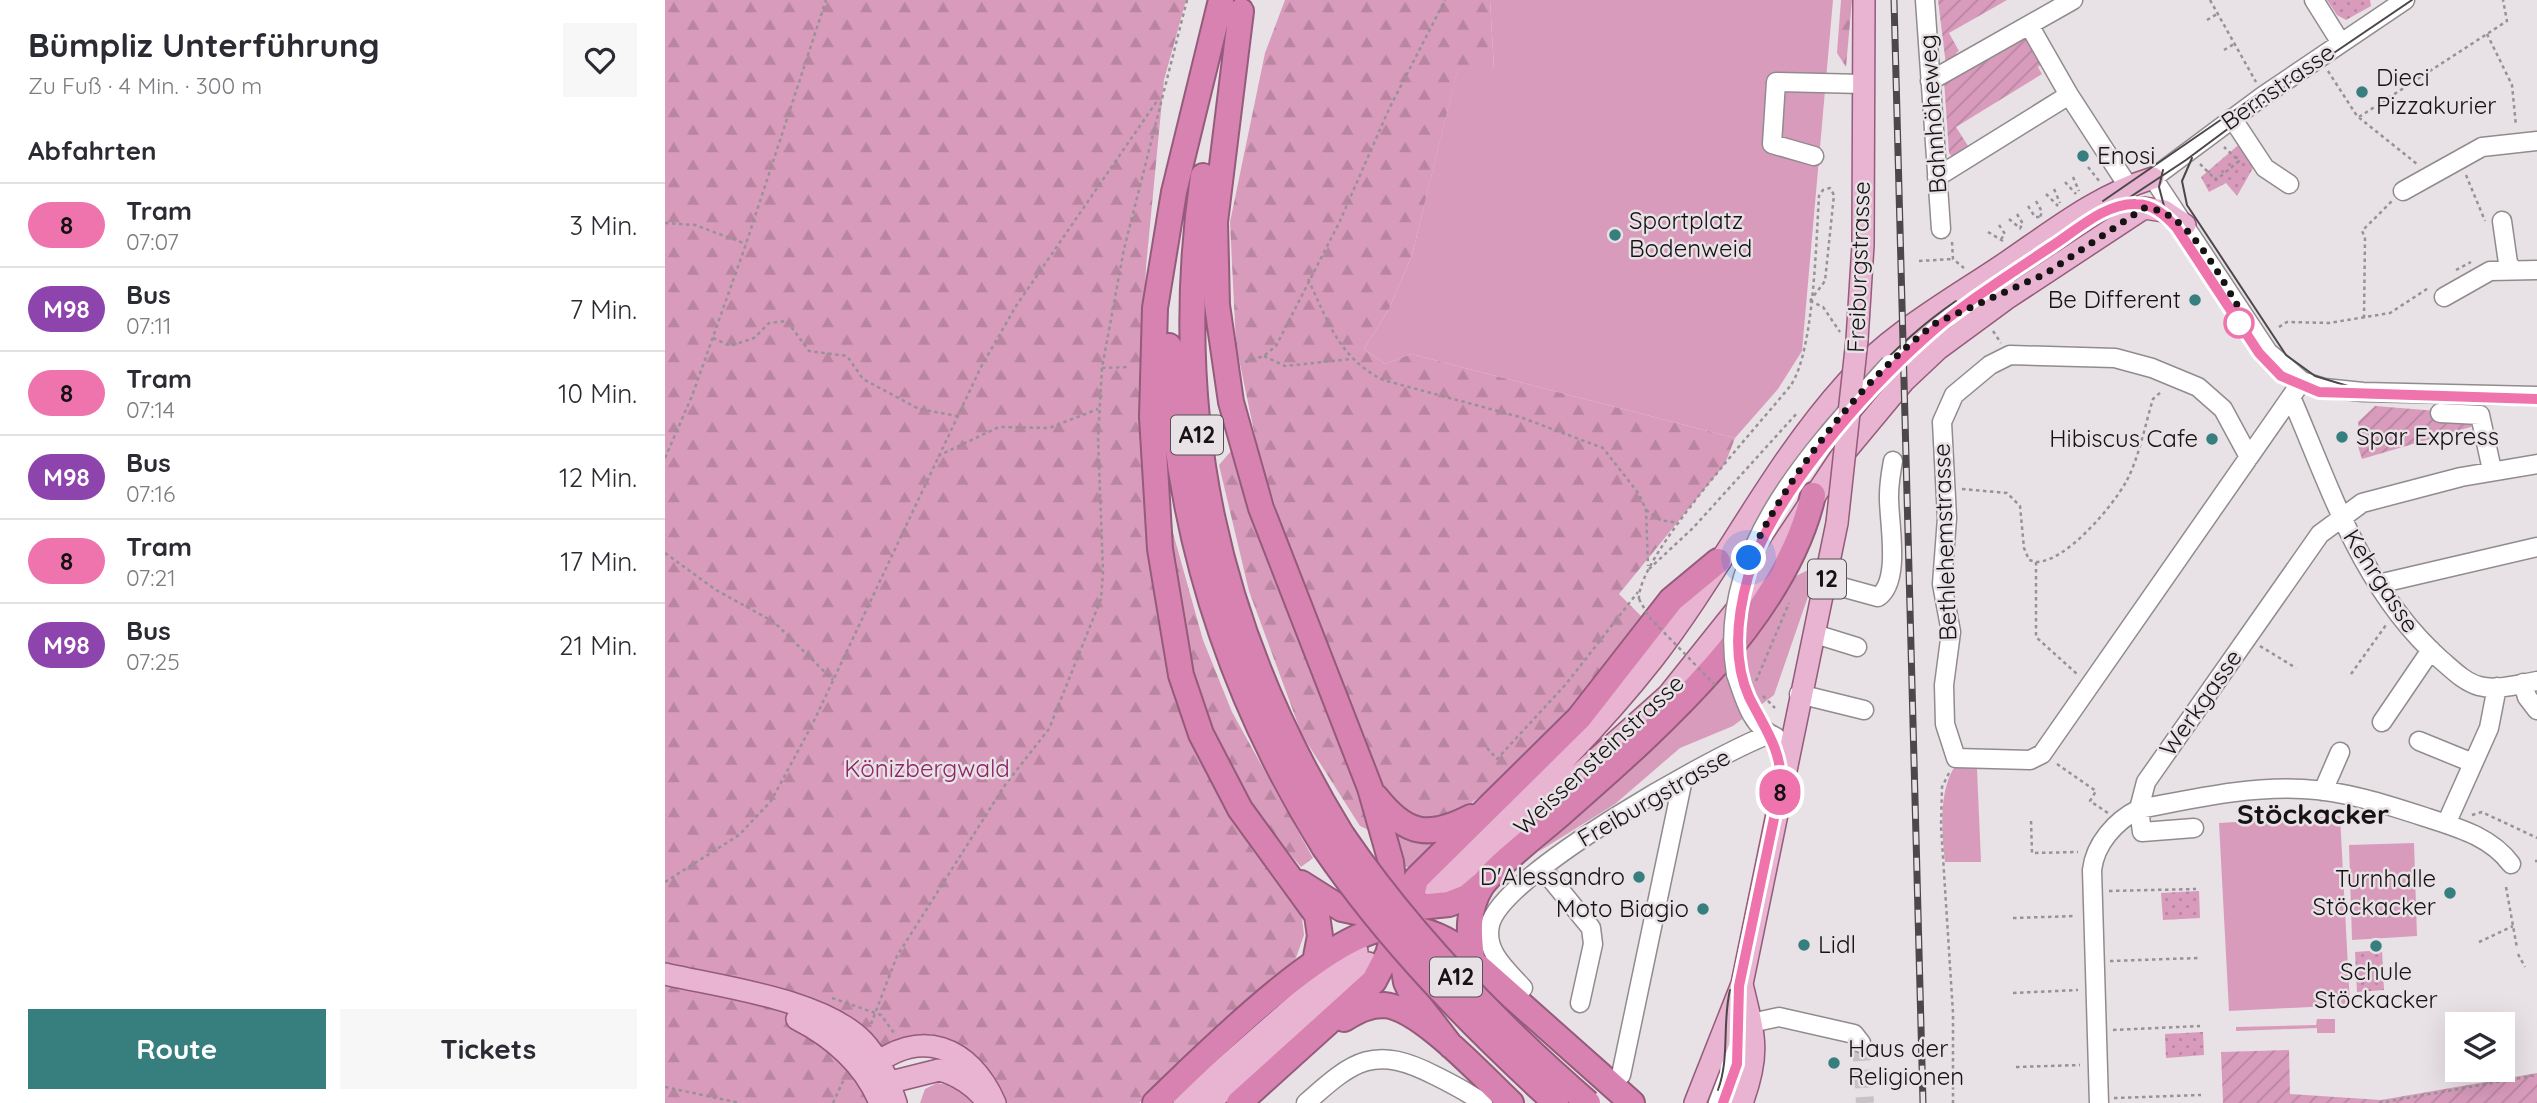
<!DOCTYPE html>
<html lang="de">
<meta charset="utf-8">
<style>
body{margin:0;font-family:Quicksand,sans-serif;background:#f7f7f7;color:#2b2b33;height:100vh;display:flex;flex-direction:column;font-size:26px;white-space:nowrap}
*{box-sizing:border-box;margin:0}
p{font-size:23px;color:#7c7c81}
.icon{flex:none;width:38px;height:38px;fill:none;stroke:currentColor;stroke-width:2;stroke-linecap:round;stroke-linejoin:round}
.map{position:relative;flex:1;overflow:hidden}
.panel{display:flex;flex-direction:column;background:#fff;width:665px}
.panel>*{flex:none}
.badge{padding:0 14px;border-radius:23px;font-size:24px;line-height:46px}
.fabs{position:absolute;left:1780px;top:1012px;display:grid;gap:14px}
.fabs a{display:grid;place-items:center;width:70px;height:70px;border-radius:0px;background:#fff;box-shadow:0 7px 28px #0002;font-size:35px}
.you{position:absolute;width:35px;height:35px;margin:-18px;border:5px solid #fff;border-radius:50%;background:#1a73e8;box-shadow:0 0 0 10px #1a73e833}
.map>.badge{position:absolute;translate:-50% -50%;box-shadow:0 0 0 4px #fff}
h2{padding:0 28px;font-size:26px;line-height:63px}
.round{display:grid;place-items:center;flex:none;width:74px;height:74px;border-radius:0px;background:#f7f7f7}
.summary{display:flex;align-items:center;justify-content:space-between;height:119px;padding:0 28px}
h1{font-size:33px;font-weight:700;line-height:52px}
.button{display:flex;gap:14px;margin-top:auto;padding:14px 28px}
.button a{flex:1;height:80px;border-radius:0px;background:#377f7e;color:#fff;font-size:28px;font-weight:700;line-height:80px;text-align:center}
.button a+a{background:#f7f7f7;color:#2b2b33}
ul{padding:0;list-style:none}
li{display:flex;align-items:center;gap:21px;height:84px;padding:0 28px;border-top:2px solid #e1e1e2}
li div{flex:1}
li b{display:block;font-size:26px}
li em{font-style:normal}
li .badge{min-width:77px;font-weight:700;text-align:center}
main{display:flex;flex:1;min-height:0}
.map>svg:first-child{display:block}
.grass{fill:#d99bbc}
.forest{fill:url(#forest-firs)}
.park{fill:url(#park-dots)}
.garden{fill:url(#garden-furrows)}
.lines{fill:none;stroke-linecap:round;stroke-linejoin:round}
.minor-tunnel{stroke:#c8c2c6;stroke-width:18;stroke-dasharray:18 9;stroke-linecap:butt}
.minor-casing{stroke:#928b8e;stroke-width:21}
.major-casing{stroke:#945b7b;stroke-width:24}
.highway-casing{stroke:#945b7b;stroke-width:28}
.path{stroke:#979295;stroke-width:2.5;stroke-dasharray:3.5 3.5;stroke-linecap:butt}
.minor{stroke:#fff;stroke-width:18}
.major{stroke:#e8b4d1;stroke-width:21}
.highway{stroke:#d882b2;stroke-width:24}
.tram{stroke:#4c484a;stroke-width:2}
.rail-casing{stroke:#4c484a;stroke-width:7}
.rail{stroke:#e8e1e5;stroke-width:4.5;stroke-dasharray:13;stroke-linecap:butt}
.minor-bridge-casing{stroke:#928b8e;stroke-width:21;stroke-linecap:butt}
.major-bridge-casing{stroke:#945b7b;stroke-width:24;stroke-linecap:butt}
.highway-bridge-casing{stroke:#945b7b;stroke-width:28;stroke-linecap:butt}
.path-bridge{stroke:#979295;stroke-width:2.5;stroke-dasharray:3.5 3.5;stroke-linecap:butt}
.minor-bridge{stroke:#fff;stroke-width:18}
.major-bridge{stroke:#e8b4d1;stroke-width:21}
.highway-bridge{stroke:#d882b2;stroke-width:24}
.line-casing{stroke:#fff;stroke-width:16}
.line{stroke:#ef73ac;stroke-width:10}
.walk{stroke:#151314;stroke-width:7;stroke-dasharray:0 12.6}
.poi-dot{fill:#377f7e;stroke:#e8e1e5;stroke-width:2.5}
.stop-dot{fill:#fff;stroke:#ef73ac;stroke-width:3.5}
.labels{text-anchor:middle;stroke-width:5;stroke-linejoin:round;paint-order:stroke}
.shield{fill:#e8e1e5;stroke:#545153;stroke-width:2}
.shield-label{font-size:23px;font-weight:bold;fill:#151314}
.poi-label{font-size:24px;fill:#151314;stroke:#e8e1e5;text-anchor:start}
.street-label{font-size:24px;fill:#151314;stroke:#e8e1e5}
.park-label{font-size:24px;fill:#8e2568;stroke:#e8e1e5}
.quarter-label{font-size:28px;font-weight:bold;fill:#151314;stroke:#e8e1e5}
</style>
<main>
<section class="panel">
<div class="summary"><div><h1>Bümpliz Unterführung</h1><p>Zu Fuß · 4 Min. · 300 m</p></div><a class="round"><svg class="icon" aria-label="heart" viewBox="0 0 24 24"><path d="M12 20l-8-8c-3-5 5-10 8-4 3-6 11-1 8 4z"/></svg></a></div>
<h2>Abfahrten</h2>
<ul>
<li><span class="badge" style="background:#ef73ac;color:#111">8</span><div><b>Tram</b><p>07:07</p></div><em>3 Min.</em></li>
<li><span class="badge" style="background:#8e44ad;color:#fff">M98</span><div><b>Bus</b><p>07:11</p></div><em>7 Min.</em></li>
<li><span class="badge" style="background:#ef73ac;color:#111">8</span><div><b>Tram</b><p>07:14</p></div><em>10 Min.</em></li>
<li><span class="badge" style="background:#8e44ad;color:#fff">M98</span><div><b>Bus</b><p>07:16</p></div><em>12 Min.</em></li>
<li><span class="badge" style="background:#ef73ac;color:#111">8</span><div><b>Tram</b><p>07:21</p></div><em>17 Min.</em></li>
<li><span class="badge" style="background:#8e44ad;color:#fff">M98</span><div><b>Bus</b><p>07:25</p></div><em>21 Min.</em></li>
</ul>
<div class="button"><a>Route</a><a>Tickets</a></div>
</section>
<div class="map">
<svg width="1872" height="1103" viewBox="0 0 1872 1103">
<defs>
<pattern id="forest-firs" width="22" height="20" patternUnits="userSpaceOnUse" patternTransform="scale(1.75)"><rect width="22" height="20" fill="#d99bbc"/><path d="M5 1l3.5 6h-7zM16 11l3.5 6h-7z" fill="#b985a1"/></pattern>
<pattern id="park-dots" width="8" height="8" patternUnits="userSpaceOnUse" patternTransform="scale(1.75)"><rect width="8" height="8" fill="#d99bbc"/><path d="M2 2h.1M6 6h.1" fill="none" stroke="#b985a1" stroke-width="1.8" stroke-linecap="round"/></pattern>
<pattern id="garden-furrows" width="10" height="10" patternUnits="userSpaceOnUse" patternTransform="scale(1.75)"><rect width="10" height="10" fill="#d99bbc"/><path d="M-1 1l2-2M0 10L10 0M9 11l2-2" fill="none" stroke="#b985a1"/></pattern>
</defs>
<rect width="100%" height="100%" fill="#e8e1e5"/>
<!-- grass -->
<path class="grass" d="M825,0H1168L1137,351L1113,389L1070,438L746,354L720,364L699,349L724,309L747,255L792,71L829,68Z
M1147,568V585L1109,695L1068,726L1015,748L950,804L873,852L973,762L1035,700L1099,623L1131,576Z
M1290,766L1312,769L1316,862H1280C1277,833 1273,792 1290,766Z
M1675,816L1685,1005L1564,1011L1554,823Z
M723,827L777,836L748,868L736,866Z
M1749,843L1752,936L1687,940L1684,845Z
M1652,1019H1670V1033H1652V1028L1571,1031V1027L1651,1025Z
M272,1083L294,1087L310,1103H255L260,1089Z"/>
<!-- forest -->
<path class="forest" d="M0,0H521L499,80L481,267L476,387L483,546L497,632L564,811L588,851L625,894L637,918L639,935L631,958L606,986L474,1103H342L312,1057L266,1034L239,1037L218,1048L206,1103H0Z
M620,0H825L829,69L792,72L747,255L724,309L699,349L720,364L746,354L1070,438L1060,464L954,594L980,620L919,697L845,775L774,826L736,815L705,766L638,589L595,460L571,345L565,222L600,53Z
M1176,0H1187L1181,67L1172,53Z
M566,451L708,832L695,826L637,735L584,591L554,465Z
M503,515L538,640L567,712L648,858L636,867L598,822L558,763L524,674Z"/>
<!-- park -->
<path class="park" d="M1662,0H1705L1706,6L1681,20L1672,15Z
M1578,141L1592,161L1572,196L1561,183L1544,192L1536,177Z
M1534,891L1535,918L1498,920L1496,893Z
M1717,950L1719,990L1692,992L1690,952Z
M1538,1032L1539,1055L1501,1058L1500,1034Z"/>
<!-- garden -->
<path class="garden" d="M1273,0H1342L1284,33L1294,51L1291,53L1294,58L1281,65Z
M1361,36L1379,63L1373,67L1377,74L1291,127L1305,149L1288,158L1284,153L1279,80Z
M1710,406L1772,411L1808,419L1809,426L1697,459L1691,440L1695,439L1693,422Z
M1624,1050L1625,1094L1716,1100L1872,1073V1103H1558L1556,1052Z"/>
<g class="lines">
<!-- minor-tunnel -->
<path class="minor-tunnel" d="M1196,1043L1200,1103"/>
<!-- minor casing -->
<g class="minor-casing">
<path id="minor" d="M1260,0L1276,229
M1649,0L1676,43
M1740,0L1598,96L1488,178L1603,352L1637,381L1659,388L1698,392L1872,396
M1364,25L1404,95L1463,186
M1265,81L1408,0
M1567,118L1600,168L1624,184
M1149,156L1107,144L1111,82L1198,84
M1272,177L1404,95
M1738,191L1817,147L1872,141
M1837,221L1843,263L1848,270
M1779,297L1825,271L1872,270
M1225,364L1271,323L1345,289
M1626,397C1666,490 1697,589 1775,659C1787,669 1799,682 1814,686C1832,691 1854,684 1872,681
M1775,413L1815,415L1827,470
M1584,457L1558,409L1533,387L1487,368L1450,358L1345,355L1325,365L1289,395L1277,422L1282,518L1277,584L1286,632L1279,685L1280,724L1291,758L1365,760L1377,754L1637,381
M1162,583L1213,597C1237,581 1223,519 1224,495C1224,483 1226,472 1228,461
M1713,584L1872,547
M1150,634L1192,647
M1071,674C1079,697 1086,727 1111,737
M1858,683L1862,697L1872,710
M1134,694L1199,710
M1717,722L1766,650
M1754,741L1808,763
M1658,791L1675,752
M1781,824L1824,728L1832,687
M1529,828L1477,832L1474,809C1528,799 1583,786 1638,789C1681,791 1723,805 1763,818C1794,828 1826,837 1846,864
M877,868L926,928L928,944L915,1003
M858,988C842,970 819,952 825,925C836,874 1053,753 1105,734
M1086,1023L1114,1017L1189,1034L1196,1043
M956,1075L1018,779
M641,1103C689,1060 709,1044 771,1076C787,1084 803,1092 818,1103
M1053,1103L1064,1074L1068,1018
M1434,1103L1427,870C1430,844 1450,821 1474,809L1481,782L1655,534L1697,503L1796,477L1872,464"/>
</g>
<!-- major casing -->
<g class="major-casing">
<path id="major" d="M1192,340L1198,245L1199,0
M766,885C846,814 922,743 988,659C1057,570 1106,466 1182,382C1228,331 1286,300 1342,262C1389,230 1433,195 1488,178
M777,897L1003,695L1087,590L1175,458L1239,381L1273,349L1341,299L1479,208L1499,211L1520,225
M0,974C56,987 157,999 198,1041C214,1058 224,1081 231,1103
M1077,984C1089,1035 1096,1052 1077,1103
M132,1019C169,1038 199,1064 215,1103
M204,1069C255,1026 305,1046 330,1103
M210,1086L274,1070C292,1074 311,1087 322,1102
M519,1103L692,951
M544,1103L703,963
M1030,1103L1077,984L1172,523"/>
</g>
<!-- highway casing -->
<g class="highway-casing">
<path id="highway" d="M556,0L509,192L490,308L487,417L495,549L516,675L536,734L575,809L652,915L655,936L650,962
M538,176C504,415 551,630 677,835
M504,346C510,527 563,693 659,847
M711,797C741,835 763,839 806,817
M636,883L677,909L696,913L784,904L802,897L816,885
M807,959C804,933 802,910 816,887C828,868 879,829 898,812C990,731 1120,619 1148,495
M679,1019C692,1011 703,1005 719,1005C755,1007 819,1078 846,1103
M786,1046L748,997L741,982L737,958L739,928L751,879L914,718L1006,600L1053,561
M490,1103C538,1057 659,935 722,928C744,925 769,932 788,944L967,1103
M574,1103L709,981L723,954L728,936L730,897L726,862L705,788L596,508L566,402L552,305L550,222L576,11"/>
</g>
<!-- path -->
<path class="path" d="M1545,0L1591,82
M1542,20L1552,14
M1822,34L1847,85L1851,126
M1559,50L1569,44
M1663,71L1692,116L1752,164
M1694,117L1842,21L1838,0
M1535,164L1551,180L1574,161L1559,147
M1423,167L1435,182
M1801,175L1820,221
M1408,177L1414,191
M1400,182L1411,194
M1389,189L1395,203
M1381,194L1393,206
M1371,201L1377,212L1375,217
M1363,206L1370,217H1375
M1352,214L1358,224L1355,228
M1344,219L1356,229
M0,223L30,225L81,244
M1334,225L1340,234L1336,239
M1323,232L1338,241
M1287,242L1288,259L1299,268
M1254,261L1288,259
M1791,270L1806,262
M643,279C663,321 673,357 718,380L855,417L938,448L974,494L981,510L983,566
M1145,301L1158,307L1175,332
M1699,318L1700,237L1697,231L1727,201
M1614,327L1622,322L1664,323L1725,313L1765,287
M1328,331L1336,343
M48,338L65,346L89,338L104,323L122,321L144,351L182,356L198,379L254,409L292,416
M599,356L620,366L686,359
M580,362L599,356L611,346L674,223L724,109L780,0
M437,368L465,367
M273,456L334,427L384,428L433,409
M0,458L27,396L81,244L161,0
M1297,489L1342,493L1355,506L1359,548L1364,560L1371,562V637L1412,674
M981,510L995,520L1013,523
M0,553L51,590L109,622L168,680
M1371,562C1401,562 1447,507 1461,482C1474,458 1480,425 1488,399L1497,391
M984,569L1028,528L1133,412
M974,599C972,557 1095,424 1126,385C1149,350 1151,242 1154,196L1158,190L1165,188L1169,195L1160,281L1145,301
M1595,646L1631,668
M1686,674L1721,625
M1091,681L1124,603
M1098,696L1110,708
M822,748L832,759L901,684L973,592
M1392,764L1431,791L1425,801L1443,813
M1284,773L1277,787L1276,826L1288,1013V1103
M1807,815L1817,812L1872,838
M1366,821L1367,853L1413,852
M1870,861H1872
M0,882L74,835L106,801L147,725L316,367L351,306L492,101
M1841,887L1852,948
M1444,891L1531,889
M1348,918L1411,916
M1814,942L1848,926
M1853,954L1860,967
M1445,961L1533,958
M1348,993L1413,990
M167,998L216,1015L229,1033
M206,1024L232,956L340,785L384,729L436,599L438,572L433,438L437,368L459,249L522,0
M1448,1030L1535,1026
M1351,1067L1415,1065
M0,1087L75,1103
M1449,1098L1536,1095
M168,1103L179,1079
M1714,1103L1872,1075"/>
<!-- minor -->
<use href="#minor" class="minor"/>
<!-- major -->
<use href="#major" class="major"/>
<!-- highway -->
<use href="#highway" class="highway"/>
<!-- tram -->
<path class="tram" d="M1527,158L1517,181L1522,205L1621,355L1650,376L1683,386
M1498,170L1494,187L1499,206L1594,353L1607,369L1628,383L1670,394L1872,399
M1438,201L1602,88
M1453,206C1473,202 1489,205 1504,219
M1130,470C1175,407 1226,345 1291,301
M1053,1090C1065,1057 1057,1023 1065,990
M1058,1103L1071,1064L1075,986L1116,776C1113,732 1078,701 1074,657C1060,536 1200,386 1287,315L1521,160L1626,82L1747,0"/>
<!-- rail casing -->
<g class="rail-casing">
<path id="rail" d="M1229,0L1258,1103"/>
</g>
<!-- rail -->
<use href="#rail" class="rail"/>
<!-- minor-bridge casing -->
<g class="minor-bridge-casing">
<path id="minor-bridge" d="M1071,674C1050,551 1149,448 1225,364"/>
</g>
<!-- major-bridge casing -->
<g class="major-bridge-casing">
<path id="major-bridge" d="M1172,523L1192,340"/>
</g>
<!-- highway-bridge casing -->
<g class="highway-bridge-casing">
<path id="highway-bridge" d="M677,835C746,936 831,1023 923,1103
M659,847C725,943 805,1024 891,1103"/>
</g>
<!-- path-bridge -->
<path class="path-bridge" d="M974,599L984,617L1050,685"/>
<!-- minor-bridge -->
<use href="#minor-bridge" class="minor-bridge"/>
<!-- major-bridge -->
<use href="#major-bridge" class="major-bridge"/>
<!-- highway-bridge -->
<use href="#highway-bridge" class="highway-bridge"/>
</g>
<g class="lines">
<!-- line casing -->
<g class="line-casing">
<path id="line" d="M1058,1103L1072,1064L1074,986L1116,785C1117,750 1099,727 1084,697C1067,659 1072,616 1083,577C1104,499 1201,390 1262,336C1300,302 1344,275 1387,246C1412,230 1440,203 1471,204C1488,204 1500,215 1511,227L1594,353L1616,376L1654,392L1872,399"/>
</g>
<!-- line -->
<use href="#line" class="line"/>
<!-- walk -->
<path class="walk" d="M1084,558C1123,474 1197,379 1271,323L1380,274L1479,208C1523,207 1559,285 1580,318L1574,323"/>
</g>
<!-- markers -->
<g class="poi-dot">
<circle cx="1697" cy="92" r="7"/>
<circle cx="1418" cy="156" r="7"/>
<circle cx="950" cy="235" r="7"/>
<circle cx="1530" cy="300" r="7"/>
<circle cx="1677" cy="437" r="7"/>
<circle cx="1547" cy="439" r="7"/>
<circle cx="974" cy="877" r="7"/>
<circle cx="1785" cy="893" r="7"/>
<circle cx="1038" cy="909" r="7"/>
<circle cx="1139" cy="945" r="7"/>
<circle cx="1711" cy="946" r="7"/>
<circle cx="1169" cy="1063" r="7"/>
</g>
<circle class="stop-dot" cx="1574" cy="323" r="14"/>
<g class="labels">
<!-- shield labels -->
<g class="shield">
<rect x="506" y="415.5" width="52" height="39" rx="5"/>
<rect x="1143" y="559.5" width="38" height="39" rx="5"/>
<rect x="765" y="957.5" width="52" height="39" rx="5"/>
</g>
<g class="shield-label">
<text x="532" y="443">A12</text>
<text x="1162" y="587">12</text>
<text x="791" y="985">A12</text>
</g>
<!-- poi labels -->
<g class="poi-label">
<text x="1711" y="86">Dieci<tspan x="1711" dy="28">Pizzakurier</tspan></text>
<text x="1432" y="164">Enosi</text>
<text x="964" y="229">Sportplatz<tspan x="964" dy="28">Bodenweid</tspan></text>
<text x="1516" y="308" text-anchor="end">Be Different</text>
<text x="1691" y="445">Spar Express</text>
<text x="1533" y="447" text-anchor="end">Hibiscus Cafe</text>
<text x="960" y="885" text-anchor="end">D'Alessandro</text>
<text x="1771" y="887" text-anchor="end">Turnhalle<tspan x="1771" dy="28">Stöckacker</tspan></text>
<text x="1024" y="917" text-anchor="end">Moto Biagio</text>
<text x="1153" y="953">Lidl</text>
<text x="1711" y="980" text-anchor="middle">Schule<tspan x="1711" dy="28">Stöckacker</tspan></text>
<text x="1183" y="1057">Haus der<tspan x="1183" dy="28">Religionen</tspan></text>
</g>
<!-- street labels -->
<g class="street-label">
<text transform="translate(1613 87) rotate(-35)" y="8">Bernstrasse</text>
<text transform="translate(1268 114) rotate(-94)" y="8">Bahnhöheweg</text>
<text transform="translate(1194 267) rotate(-88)" y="8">Freiburgstrasse</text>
<text transform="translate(1280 542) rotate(-92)" y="8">Bethlehemstrasse</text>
<text transform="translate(1716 581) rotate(57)" y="8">Kehrgasse</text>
<text transform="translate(1536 703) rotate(-55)" y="8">Werkgasse</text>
<text transform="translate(934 755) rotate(-43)" y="8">Weissensteinstrasse</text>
<text transform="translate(989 798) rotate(-30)" y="8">Freiburgstrasse</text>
</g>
<!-- park labels -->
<g class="park-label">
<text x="262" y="777">Könizbergwald</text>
</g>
<!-- quarter labels -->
<g class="quarter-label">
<text x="1648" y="824">Stöckacker</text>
</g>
</g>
</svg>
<div class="fabs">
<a><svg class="icon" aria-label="layers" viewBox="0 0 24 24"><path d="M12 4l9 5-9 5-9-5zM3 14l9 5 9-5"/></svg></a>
</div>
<div class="you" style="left:1084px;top:558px"></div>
<b class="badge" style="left:1115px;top:792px;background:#ef73ac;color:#111">8</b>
</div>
</main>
